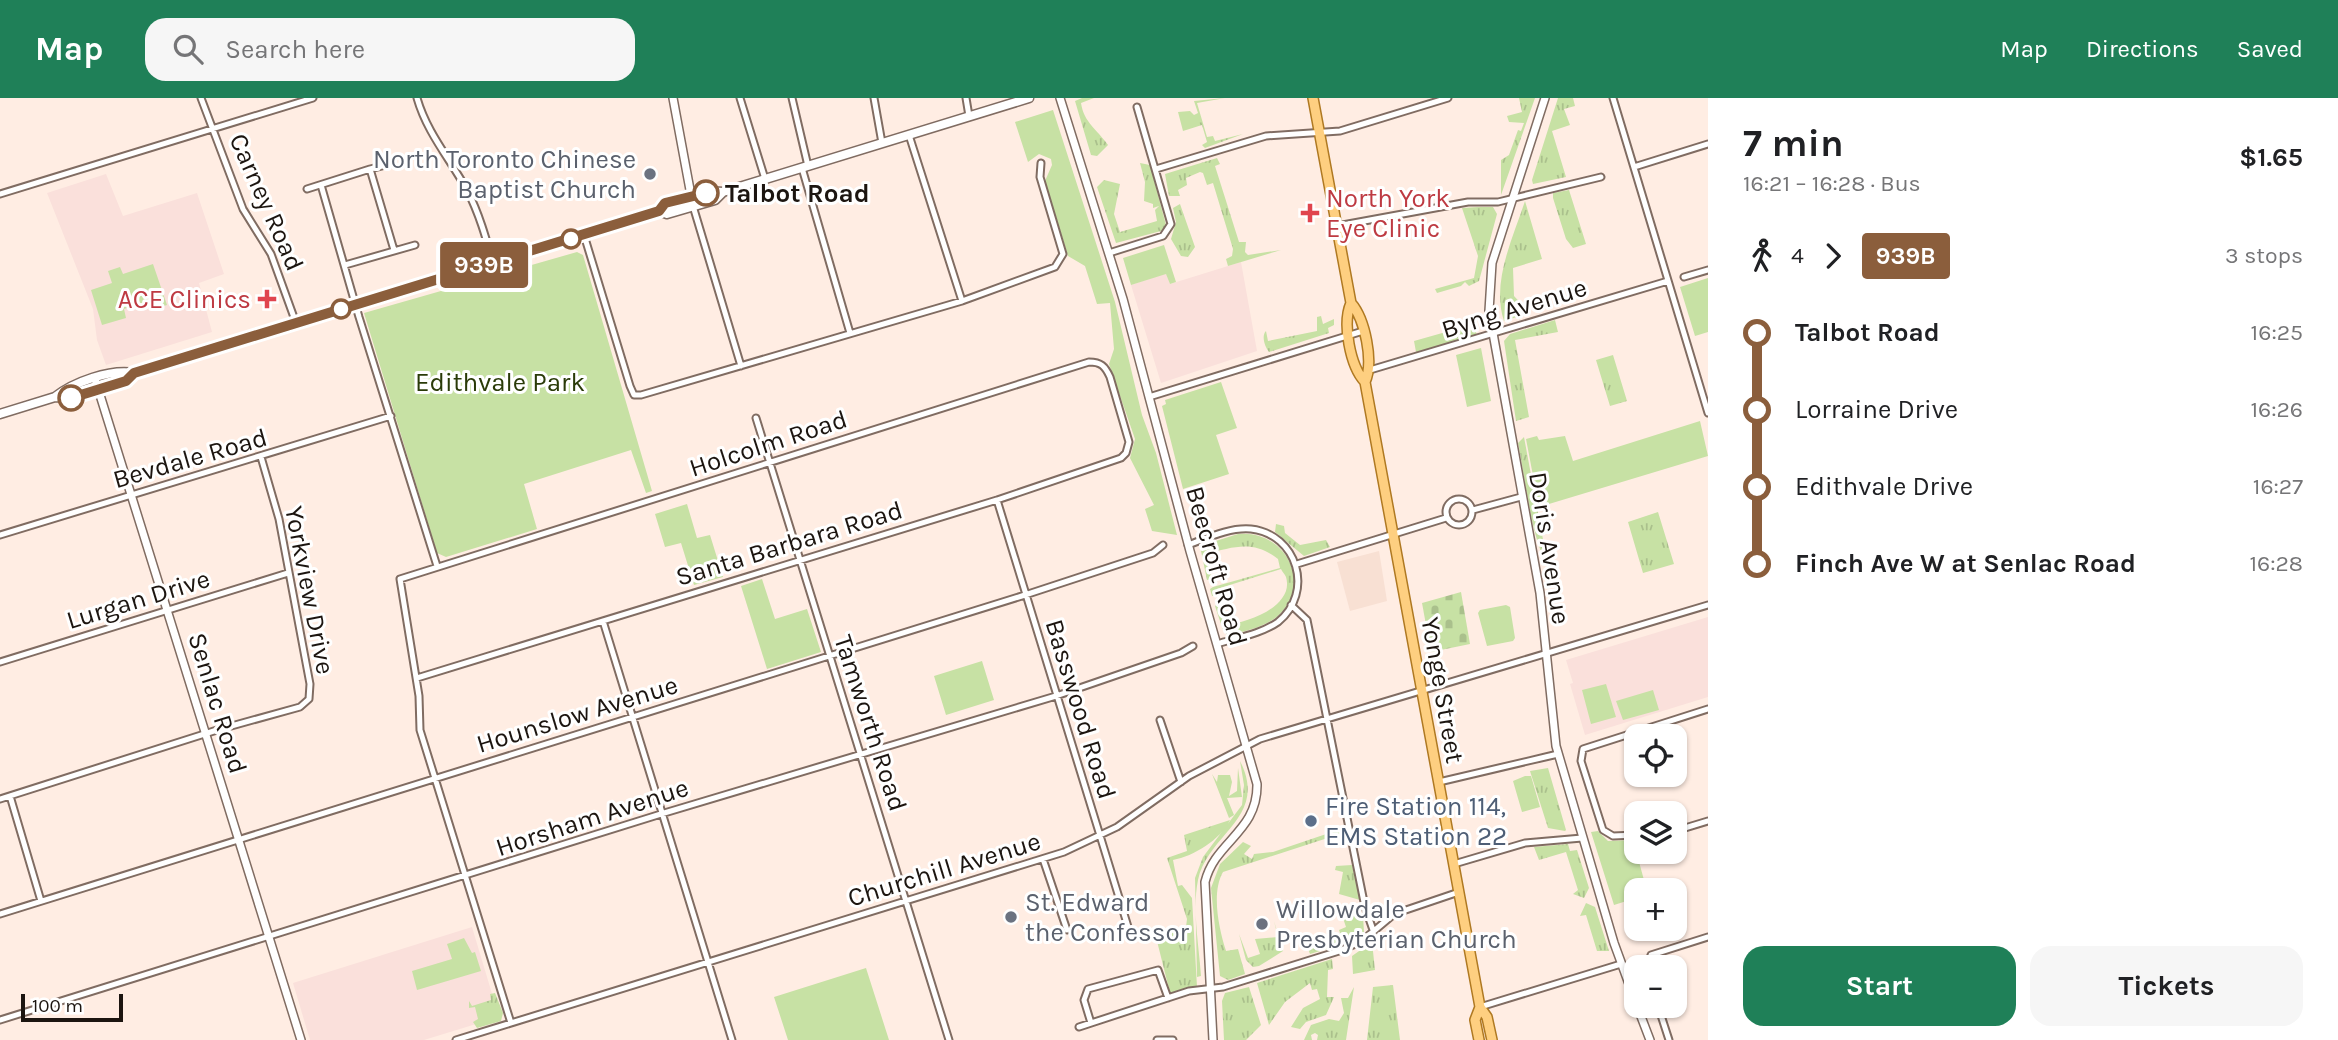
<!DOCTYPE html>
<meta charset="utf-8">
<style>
body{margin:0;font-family:Karla,sans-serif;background:#f6f6f6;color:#202124;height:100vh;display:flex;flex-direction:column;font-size:26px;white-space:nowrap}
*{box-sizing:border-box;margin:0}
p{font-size:23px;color:#757577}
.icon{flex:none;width:38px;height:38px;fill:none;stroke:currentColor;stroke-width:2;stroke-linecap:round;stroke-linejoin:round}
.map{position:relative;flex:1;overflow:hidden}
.side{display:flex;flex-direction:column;background:#fff;width:630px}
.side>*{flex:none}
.badge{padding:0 14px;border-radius:5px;font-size:24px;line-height:46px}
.buttons{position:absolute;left:1624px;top:626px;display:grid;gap:14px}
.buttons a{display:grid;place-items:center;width:63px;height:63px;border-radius:14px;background:#fff;box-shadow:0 2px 5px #0004;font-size:35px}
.scale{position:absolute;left:21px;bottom:18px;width:102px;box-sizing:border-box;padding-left:7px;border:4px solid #1c1510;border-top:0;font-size:19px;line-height:24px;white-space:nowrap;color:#1c1510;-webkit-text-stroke:5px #fff;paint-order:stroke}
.map>.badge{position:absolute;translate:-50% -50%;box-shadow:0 0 0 4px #fff}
.legs{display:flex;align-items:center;gap:10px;height:77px;padding:0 35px;font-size:23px}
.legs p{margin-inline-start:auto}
.overview{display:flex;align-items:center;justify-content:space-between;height:119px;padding:0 35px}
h1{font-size:38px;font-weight:700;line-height:52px}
.button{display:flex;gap:14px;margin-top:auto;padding:14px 35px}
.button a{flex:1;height:80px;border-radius:21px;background:#1f8058;color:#fff;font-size:28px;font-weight:700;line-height:80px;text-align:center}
.button a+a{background:#f6f6f6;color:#202124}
ul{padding:0 35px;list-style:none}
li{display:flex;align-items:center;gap:24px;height:77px;font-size:26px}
li i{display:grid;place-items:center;width:10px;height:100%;margin:0 9px;background:currentColor}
li i::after{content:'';width:18px;height:18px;margin:-9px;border:5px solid;border-radius:50%;background:#fff}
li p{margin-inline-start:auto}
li:first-child i{background:linear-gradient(#0000 50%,currentColor 0)}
li:last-child i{background:linear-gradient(currentColor 50%,#0000 0)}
header{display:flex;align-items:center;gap:42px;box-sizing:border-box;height:98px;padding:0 35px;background:#1f8058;color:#fff}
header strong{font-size:33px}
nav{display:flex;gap:38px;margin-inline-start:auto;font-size:24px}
.search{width:490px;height:63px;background:#f6f6f6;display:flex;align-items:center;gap:18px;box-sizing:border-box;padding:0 24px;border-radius:21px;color:#757577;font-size:26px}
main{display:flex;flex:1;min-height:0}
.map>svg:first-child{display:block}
.built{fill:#f8e0d3}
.education{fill:#fae0db}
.grass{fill:url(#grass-tufts)}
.cemetery{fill:url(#cemetery-stones)}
.green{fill:#c7e1a4}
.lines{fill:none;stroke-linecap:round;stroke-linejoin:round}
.minor-casing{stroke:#806c62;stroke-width:9}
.tertiary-casing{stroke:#806c62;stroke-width:10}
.secondary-casing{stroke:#806c62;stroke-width:11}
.primary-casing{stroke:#af7922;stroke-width:12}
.minor{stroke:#fff;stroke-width:5}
.tertiary{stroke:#fff;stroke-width:7}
.secondary{stroke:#fff;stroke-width:8}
.primary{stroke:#fecf80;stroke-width:9}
.line-1-casing{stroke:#fff;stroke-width:16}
.line-1{stroke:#8b5e3c;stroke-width:10}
.worship-dot{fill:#6b7280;stroke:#fff;stroke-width:2.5}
.stop-1-dot{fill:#fff;stroke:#8b5e3c;stroke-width:3.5}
.health-dot{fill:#e0444e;stroke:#fff;stroke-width:2.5}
.service-dot{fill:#5c6f8a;stroke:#fff;stroke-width:2.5}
.labels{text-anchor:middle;stroke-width:6;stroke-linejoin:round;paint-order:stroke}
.worship-label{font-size:26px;fill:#5b616d;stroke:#fff;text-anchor:start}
.stop-label{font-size:26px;font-weight:bold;fill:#1c1510;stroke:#fff;text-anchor:start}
.health-label{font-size:26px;fill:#be3a42;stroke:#fff;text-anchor:start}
.street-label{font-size:26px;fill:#1c1510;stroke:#fff}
.park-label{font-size:26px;fill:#2a3b08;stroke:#fff}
.service-label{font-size:26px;fill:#4e5e75;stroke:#fff;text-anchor:start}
</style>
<header>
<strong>Map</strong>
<div class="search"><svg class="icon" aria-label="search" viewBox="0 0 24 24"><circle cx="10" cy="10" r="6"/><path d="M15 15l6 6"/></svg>Search here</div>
<nav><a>Map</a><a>Directions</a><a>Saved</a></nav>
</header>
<main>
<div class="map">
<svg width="1708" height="942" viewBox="0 0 1708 942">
<defs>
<pattern id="grass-tufts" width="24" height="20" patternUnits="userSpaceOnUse" patternTransform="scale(1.75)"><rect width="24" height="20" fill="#c7e1a4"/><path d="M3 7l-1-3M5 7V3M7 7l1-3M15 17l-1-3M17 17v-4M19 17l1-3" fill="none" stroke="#aac08c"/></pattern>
<pattern id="cemetery-stones" width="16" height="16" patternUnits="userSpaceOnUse" patternTransform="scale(1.75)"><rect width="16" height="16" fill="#c7e1a4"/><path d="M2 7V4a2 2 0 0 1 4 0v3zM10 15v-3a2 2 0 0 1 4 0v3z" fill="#aac08c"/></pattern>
</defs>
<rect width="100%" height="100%" fill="#ffede3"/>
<!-- built -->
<path class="built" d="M1379,453L1387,503L1350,513L1337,464Z"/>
<!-- education -->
<path class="education" d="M106,76L123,118L197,95L224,176L199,185L212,234L106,267L97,242L93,211L47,95Z
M1241,164L1257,253L1161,285L1131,187L1166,175L1170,186Z
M1708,519V599L1585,637L1570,586L1573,585L1566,562Z
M472,829L499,919L424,942H310L293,885Z"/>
<!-- grass -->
<path class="grass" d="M1082,0H1094L1081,5C1084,25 1097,31 1108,47L1097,58L1091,57L1075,3Z
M1225,0L1197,5L1207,39L1213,38L1215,43L1243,36L1205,50L1202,47L1207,44L1202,27L1183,33L1178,14L1190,13L1194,17L1198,15L1194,3Z
M1519,0H1535L1501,97V62L1509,57L1518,32L1521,33L1524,25L1509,24L1507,18L1522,14Z
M1558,0H1573L1575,8L1564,11L1570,27L1552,33L1566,79L1533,86L1532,82Z
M1217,60L1220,66L1215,68L1239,144H1246L1245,154L1248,157L1281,152L1228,168L1226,161L1232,158L1233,151L1213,85L1207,87L1203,75L1200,74L1186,80L1187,87L1178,92L1180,98H1169L1165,76Z
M1140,65L1150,67L1166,127L1161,133L1116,145L1097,89L1104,82L1120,86L1114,116L1120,134L1157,123L1155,112L1159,108L1153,110V106L1144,103L1145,84Z
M1569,92L1586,146L1573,150L1566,141L1553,100V95Z
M1525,103L1542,161L1513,170L1514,198L1530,215L1504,223C1491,184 1513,140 1525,103Z
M1180,106L1195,149L1188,159L1181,158L1171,141L1176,124L1173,110Z
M1478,109H1493L1497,116L1479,183L1469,188L1465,184L1461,188L1437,195L1435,191L1474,180L1478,158L1462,110Z
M1321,218L1323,226L1334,221V227L1328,230L1329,235L1269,254C1265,249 1261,238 1266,233L1268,243L1317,233V219Z
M1555,222L1558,234L1515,242L1529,319L1516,323L1504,243L1510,236Z
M1467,228L1469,232H1475L1477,237L1416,254L1414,243Z
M1613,257L1627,303L1610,308L1596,262Z
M1524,339L1547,463C1533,451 1523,367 1518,345Z
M1658,414L1674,466L1643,475L1628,424Z
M1276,426L1284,428L1285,435L1300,447L1326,442L1330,449L1304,458L1275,434Z
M1238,436C1283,431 1314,483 1279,517C1266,529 1245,533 1228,538L1223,532L1215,508L1221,503L1226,526C1246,526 1295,508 1286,479C1285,476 1282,474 1281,471L1217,491L1218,497L1212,498L1210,491L1213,489L1280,470L1278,461C1255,443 1237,447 1204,457L1212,481L1207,482L1200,448Z
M1240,663C1269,720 1208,735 1198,782C1192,811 1199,848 1201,878L1197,879L1195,780L1203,759L1242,707L1244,687Z
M1548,670L1566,732L1565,733L1548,730L1530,673Z
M1230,722C1220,742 1194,758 1173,762L1178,788L1182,787L1192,800L1197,889L1170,895L1156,839L1186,829L1187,821L1167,760L1187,753L1184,737Z
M1341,731L1345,732L1347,740L1341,741L1340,736L1223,774C1211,795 1219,831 1226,853L1238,851L1245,876L1228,882L1220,878L1211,790L1220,766L1243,744L1251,748L1244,756L1252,761L1254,756L1273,754Z
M1568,746L1570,753L1577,752L1589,790L1584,800L1573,796L1578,792L1566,754L1539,762L1534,749Z
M1352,767L1360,802L1339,796L1343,774L1335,772L1336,768Z
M1586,805L1595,809L1609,853H1597L1586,817L1580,818Z
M1352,815L1363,818L1364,834L1347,845L1310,856L1304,840L1310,836L1313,843L1340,835L1339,832L1346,829L1342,817Z
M1274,823L1283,853L1259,868L1253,869L1246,862L1239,836L1248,860L1260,856L1255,841L1278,839Z
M1372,844L1375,872L1353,876L1352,858Z
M1332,861L1333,871L1328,872L1327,899H1334L1326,917L1306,924L1300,931L1291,929L1303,910L1320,901L1317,891L1312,892L1310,885L1285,904L1269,927L1257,885Z
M1393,887L1400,942H1367L1373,889Z
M1249,889L1261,927L1246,942H1224L1222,903L1225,895Z
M1354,889L1346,942H1317L1318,937L1315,935L1311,937L1312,942H1304L1311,927L1329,921L1339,923L1344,915L1341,900H1348Z
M495,895L503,915L501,923L477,930L473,924L478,921L475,909L469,910V903L472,908L491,902L490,896Z"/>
<!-- cemetery -->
<path class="cemetery" d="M1461,494L1470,546L1431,554L1422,505Z"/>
<!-- green -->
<path class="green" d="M1053,12L1115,204L1142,317L1156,355L1177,437L1152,433L1145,411L1154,407L1130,360L1135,341L1109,266L1114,251L1110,205L1097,206L1085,168L1068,158L1045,83L1052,67L1051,61L1039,56L1028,64L1015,24Z
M1164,147L1176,184L1170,186L1166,176L1131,187L1123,160Z
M577,154L583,157L652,393L646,395L631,352L524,386L537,431L446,459L437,455L364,215Z
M153,166L167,207L154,211L153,207L147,208L145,204L124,211L126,220L102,227L91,192L112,185L108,173L120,169L123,176Z
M1708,180V234L1695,238L1680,189Z
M1481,250L1491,303L1467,309L1456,257Z
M1221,284L1237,330L1216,337L1229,376L1183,391L1162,308L1166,306L1165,302Z
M1700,323L1708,358L1539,409L1526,341L1537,338L1539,342L1565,338L1573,363Z
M687,406L697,440L710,437L723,479L694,487L681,445L665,449L655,416Z
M762,481L775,521L807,511L821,554L767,571L741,488Z
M1506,507L1510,509L1515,540L1513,543L1487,548L1478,515L1480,512Z
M982,563L994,602L946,617L934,578Z
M1606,586L1616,619L1591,626L1582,592Z
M1653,592L1659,612L1623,622L1616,603Z
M1238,670L1242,699L1227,700L1234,717L1229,720L1212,676L1217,684L1218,677H1230L1232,684L1229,698L1237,693Z
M1525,678H1531L1540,709L1522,714L1513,683Z
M1598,733L1608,743L1633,742L1647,793H1636V800L1614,807L1591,734Z
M464,840L472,855L475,854L481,873L417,892L412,873L452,861L447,846Z
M866,870L889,942H788L774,899Z"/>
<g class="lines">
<!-- minor casing -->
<g class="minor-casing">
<path id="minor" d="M201,0L243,111L271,156L296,225
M417,0C427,35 450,61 467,92C479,115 486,140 493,165
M740,0L765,81
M792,0L808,68
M874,0L882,45
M966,0L969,18
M1613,0L1708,315
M909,37L962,203
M1634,69L1708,46
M802,70L850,235
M370,71L382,68
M1156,71L1266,38L1340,33L1448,0
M321,87L359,219L437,468
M307,91L370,71L394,152
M0,96L313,0
M693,108L741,268
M1337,128L1468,104H1498L1601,79
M584,137L630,288L634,297H641L962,203L1055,169L1063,156L1040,79L1041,65
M1109,155L1163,138L1171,126L1137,9
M345,167L415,147
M1684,179L1708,172
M1370,272L1668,183
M1149,299L1363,233
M756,320L949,942
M1446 414a13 13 0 1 1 26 0a13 13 0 1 1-26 0Z
M997,402L1129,832
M1473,412L1521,399
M0,437L391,318
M1188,447C1207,440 1230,429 1251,431C1297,436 1315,494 1278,524C1261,536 1236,540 1217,546
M1297,466L1446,420
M1291,507L1307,522L1365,809L1373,832
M603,523L732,942
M0,564L288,475
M417,580L997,402L1121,360L1126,355L1129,344L1110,279C1105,268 1101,264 1089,264L400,481L419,598L420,632L511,925
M1160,622L1181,684
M1439,684L1558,656
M10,698L41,803
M0,701L217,632L300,609L309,601L310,586L279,421L261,359
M1675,733L1708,723
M1636,737L1613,738L1603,732L1581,663L1583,651L1708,611
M1043,761L1067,832
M1454,766L1525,745L1582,740
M0,816L1025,497L1153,455L1163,447
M1647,870L1651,857L1708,839
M1658,908L1669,942
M1480,909L1621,866
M0,922L661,716L1056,598L1181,555L1193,548
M1091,925L1084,902L1088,891L1158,872L1168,900
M1079,929L1189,893L1223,889L1339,853L1362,843L1394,816L1459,794
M456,942L1064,754L1117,729L1189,678L1260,641L1708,507
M1157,942H1173"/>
</g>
<!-- tertiary casing -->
<g class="tertiary-casing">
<path id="tertiary" d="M673,0L693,108
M1060,0L1123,201L1190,453L1257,686C1258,734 1215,743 1205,784L1213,942
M1545,0L1492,165L1489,213L1540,495L1556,648L1614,845L1636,905
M95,281L301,942
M1637,908L1650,942"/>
</g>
<!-- secondary casing -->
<g class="secondary-casing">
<path id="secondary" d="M659,113C671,98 705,92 723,94L1029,0
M55,299C74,284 110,271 134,275L659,113L667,116L715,102L723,94
M0,316L55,299L71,300L107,289L126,283L134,275"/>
</g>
<!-- primary casing -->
<g class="primary-casing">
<path id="primary" d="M1313,0L1351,205C1365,221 1374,264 1365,284
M1351,205C1342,225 1350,268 1365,284L1480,909L1487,919L1492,942
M1479,942L1475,922L1480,909"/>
</g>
<!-- minor -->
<use href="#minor" class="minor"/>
<!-- tertiary -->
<use href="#tertiary" class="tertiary"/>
<!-- secondary -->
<use href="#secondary" class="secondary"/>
<!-- primary -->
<use href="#primary" class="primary"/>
</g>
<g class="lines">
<!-- line-1 casing -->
<g class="line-1-casing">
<path id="line-1" d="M71,300L126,283L134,275L659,113L665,105L706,95"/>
</g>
<!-- line-1 -->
<use href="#line-1" class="line-1"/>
</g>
<!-- markers -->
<g class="worship-dot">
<circle cx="650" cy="76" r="7"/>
<circle cx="1011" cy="819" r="7"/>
<circle cx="1262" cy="826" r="7"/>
</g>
<g class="stop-1-dot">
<circle cx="706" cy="95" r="12"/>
<circle cx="571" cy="141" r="9"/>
<circle cx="341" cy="211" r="9"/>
<circle cx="71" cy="300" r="12"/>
</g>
<g class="health-dot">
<path d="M1306.5 104.5h7v7h7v7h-7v7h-7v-7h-7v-7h7z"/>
<path d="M263.5 190.5h7v7h7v7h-7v7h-7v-7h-7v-7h7z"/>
</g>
<circle class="service-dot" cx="1311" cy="723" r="7"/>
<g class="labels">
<!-- worship labels -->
<g class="worship-label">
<text x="636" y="70" text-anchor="end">North Toronto Chinese<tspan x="636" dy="30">Baptist Church</tspan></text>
<text x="1025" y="813">St. Edward<tspan x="1025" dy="30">the Confessor</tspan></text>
<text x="1276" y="820">Willowdale<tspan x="1276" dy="30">Presbyterian Church</tspan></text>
</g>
<!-- stop labels -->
<g class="stop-label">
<text x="725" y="104">Talbot Road</text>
</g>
<!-- health labels -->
<g class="health-label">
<text x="1326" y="109">North York<tspan x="1326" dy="30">Eye Clinic</tspan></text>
<text x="251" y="210" text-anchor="end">ACE Clinics</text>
</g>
<!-- street labels -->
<g class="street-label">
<text transform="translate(267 104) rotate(66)" y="9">Carney Road</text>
<text transform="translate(1514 210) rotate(-17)" y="9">Byng Avenue</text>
<text transform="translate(768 345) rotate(-18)" y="9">Holcolm Road</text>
<text transform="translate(190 360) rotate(-16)" y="9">Bevdale Road</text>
<text transform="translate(789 445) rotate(-17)" y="9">Santa Barbara Road</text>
<text transform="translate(1550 450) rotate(81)" y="9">Doris Avenue</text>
<text transform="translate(1217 468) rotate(74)" y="9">Beecroft Road</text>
<text transform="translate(310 492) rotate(79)" y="9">Yorkview Drive</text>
<text transform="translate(138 501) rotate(-17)" y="9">Lurgan Drive</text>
<text transform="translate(1443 592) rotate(80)" y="9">Yonge Street</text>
<text transform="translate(218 605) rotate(73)" y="9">Senlac Road</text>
<text transform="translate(1081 611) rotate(73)" y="9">Basswood Road</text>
<text transform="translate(577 616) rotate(-17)" y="9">Hounslow Avenue</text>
<text transform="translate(871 625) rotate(72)" y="9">Tamworth Road</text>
<text transform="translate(592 719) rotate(-18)" y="9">Horsham Avenue</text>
<text transform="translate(944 771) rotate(-17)" y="9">Churchill Avenue</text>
</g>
<!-- park labels -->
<g class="park-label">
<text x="500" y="293">Edithvale Park</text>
</g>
<!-- service labels -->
<g class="service-label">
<text x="1325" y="717">Fire Station 114,<tspan x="1325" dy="30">EMS Station 22</tspan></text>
</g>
</g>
</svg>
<div class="buttons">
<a><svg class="icon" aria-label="locate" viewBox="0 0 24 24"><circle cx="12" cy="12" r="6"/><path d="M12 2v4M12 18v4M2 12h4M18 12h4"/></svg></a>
<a><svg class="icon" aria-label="layers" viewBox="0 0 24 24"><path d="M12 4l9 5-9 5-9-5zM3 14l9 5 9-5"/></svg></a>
<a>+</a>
<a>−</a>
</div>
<div class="scale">100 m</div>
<b class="badge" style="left:484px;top:167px;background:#8b5e3c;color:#fff">939B</b>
</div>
<section class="side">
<div class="overview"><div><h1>7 min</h1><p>16:21 – 16:28 · Bus</p></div><b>$1.65</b></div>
<div class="legs"><svg class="icon" aria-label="walk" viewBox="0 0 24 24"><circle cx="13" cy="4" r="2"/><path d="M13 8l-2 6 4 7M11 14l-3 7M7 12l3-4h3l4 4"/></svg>4<svg class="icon" aria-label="forward" viewBox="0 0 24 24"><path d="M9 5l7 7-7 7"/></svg><b class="badge" style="background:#8b5e3c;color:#fff">939B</b><p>3 stops</p></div>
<ul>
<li><i style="color:#8b5e3c"></i><b>Talbot Road</b><p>16:25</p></li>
<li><i style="color:#8b5e3c"></i><span>Lorraine Drive</span><p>16:26</p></li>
<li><i style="color:#8b5e3c"></i><span>Edithvale Drive</span><p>16:27</p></li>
<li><i style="color:#8b5e3c"></i><b>Finch Ave W at Senlac Road</b><p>16:28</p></li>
</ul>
<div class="button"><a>Start</a><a>Tickets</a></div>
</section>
</main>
